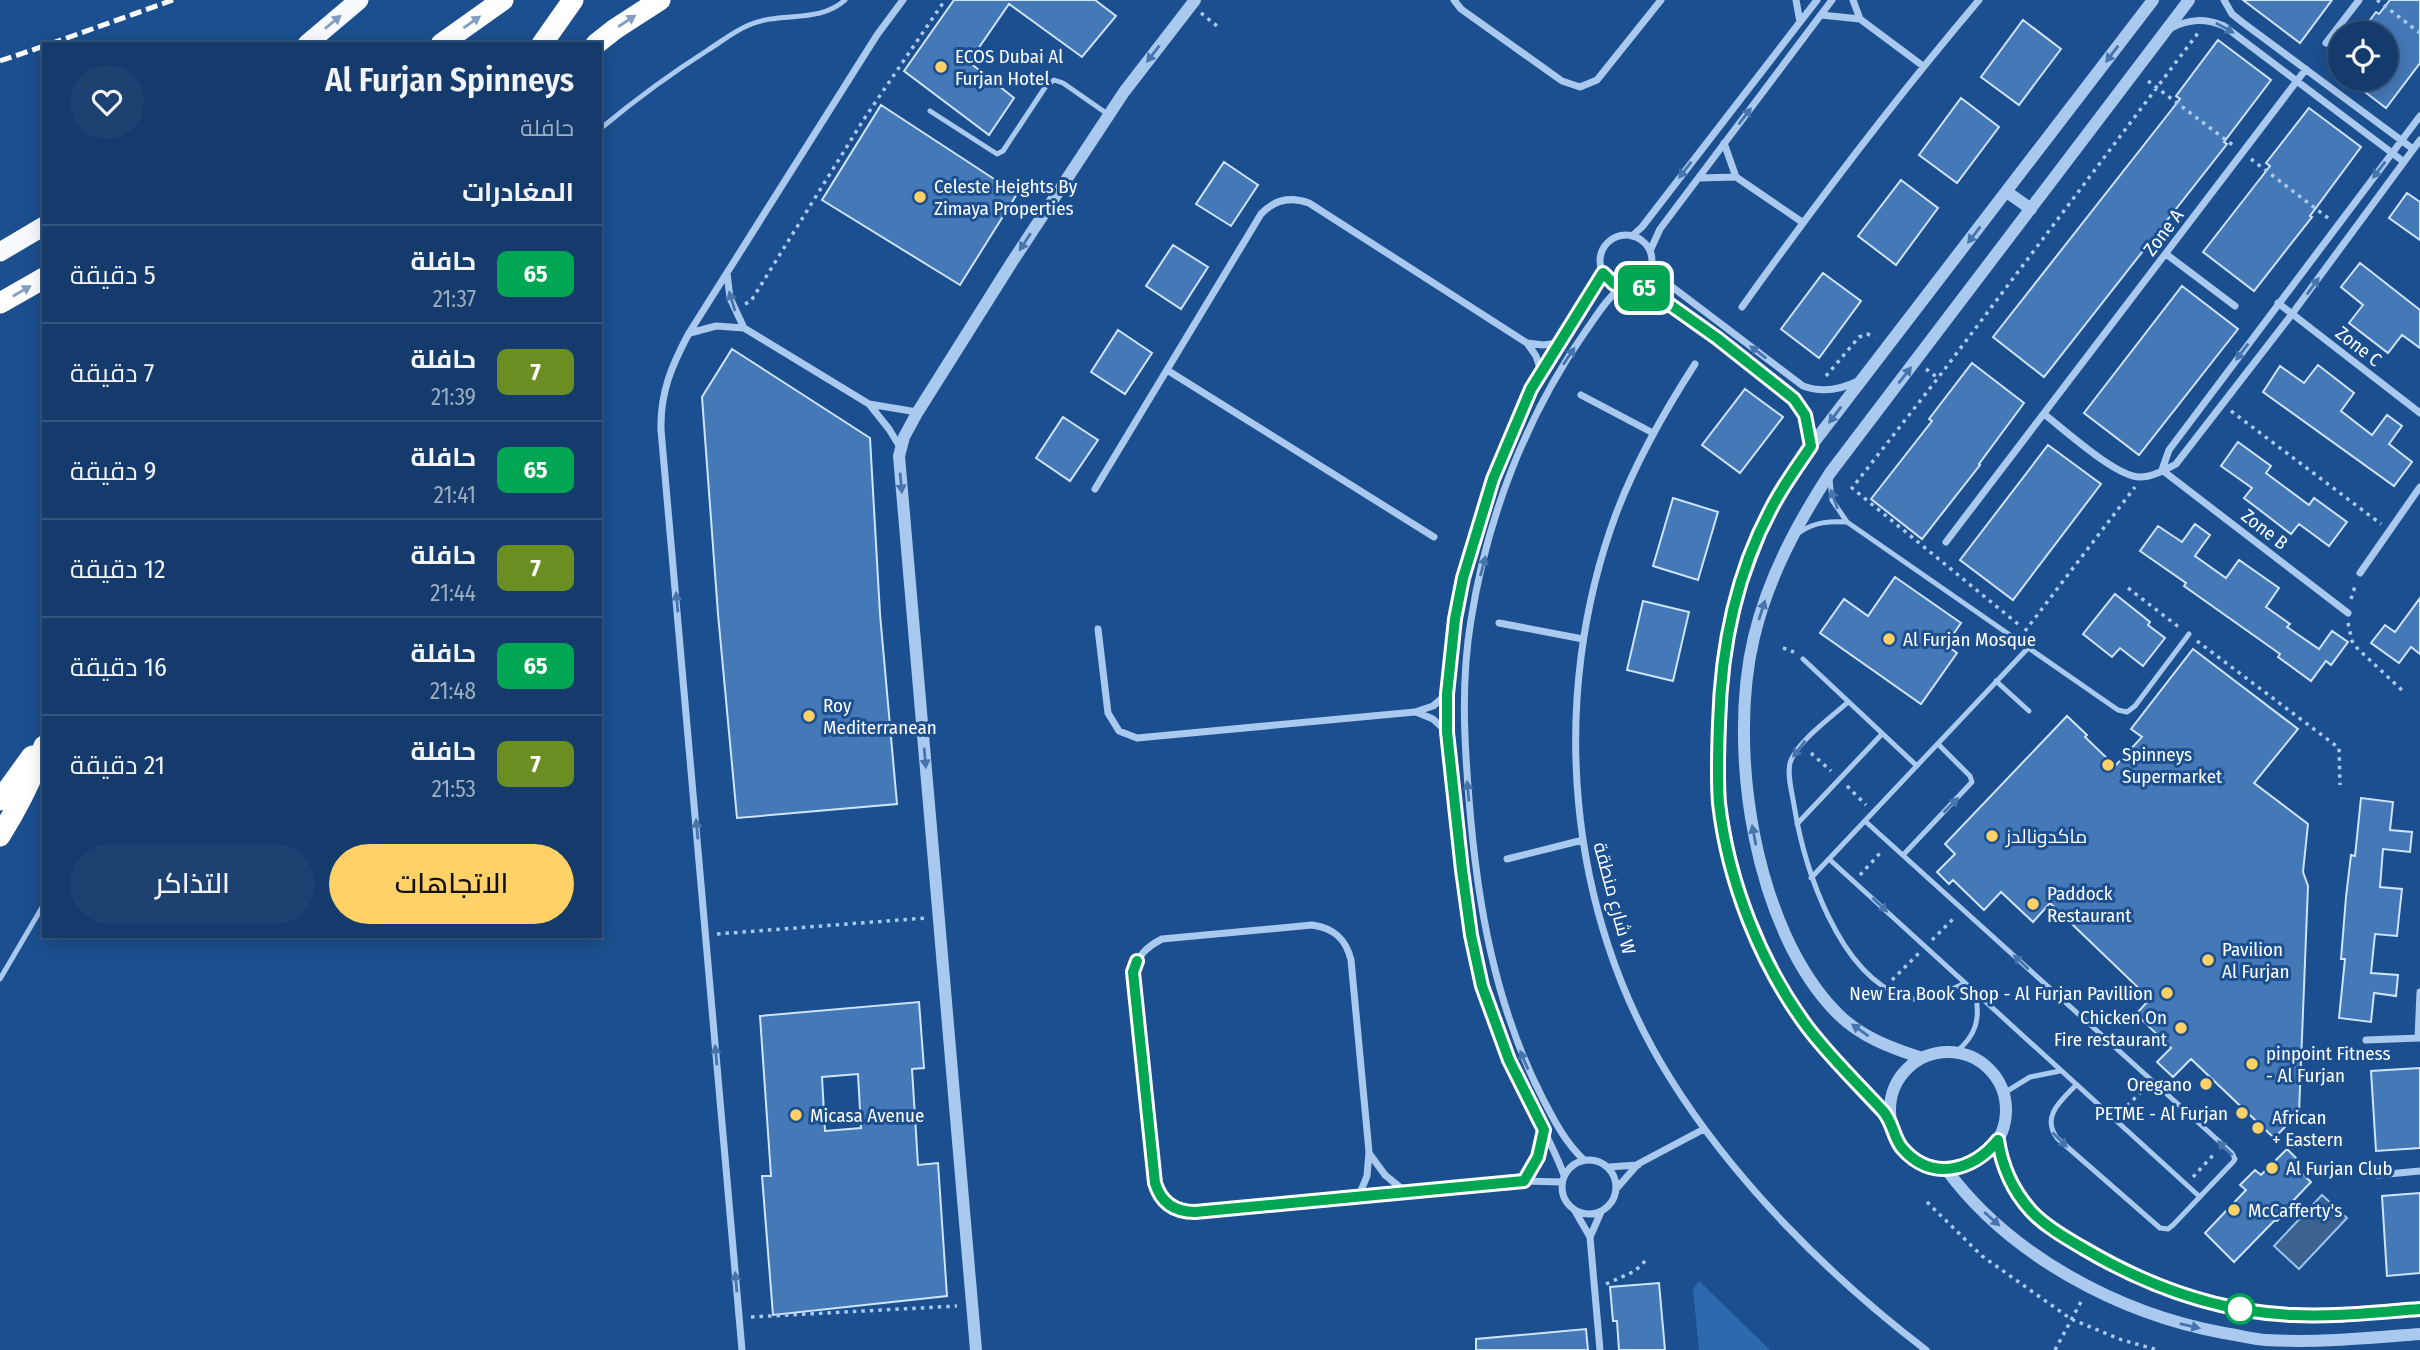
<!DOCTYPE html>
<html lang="ar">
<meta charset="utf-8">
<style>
body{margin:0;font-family:"Fira Sans Condensed",Cairo,sans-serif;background:#1d4271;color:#f1f3f6;direction:rtl;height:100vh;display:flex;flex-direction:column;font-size:26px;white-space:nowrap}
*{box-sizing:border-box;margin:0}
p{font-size:23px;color:#9dadc1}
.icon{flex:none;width:38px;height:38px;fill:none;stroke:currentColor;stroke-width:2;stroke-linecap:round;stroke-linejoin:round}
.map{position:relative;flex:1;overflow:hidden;direction:ltr}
.side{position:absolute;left:42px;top:42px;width:560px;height:896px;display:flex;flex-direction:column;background:#143b6b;border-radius:0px;box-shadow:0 4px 18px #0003,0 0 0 2px #33557e;direction:rtl}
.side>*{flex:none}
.badge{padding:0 14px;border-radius:10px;font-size:24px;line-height:46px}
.buttons{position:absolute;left:2328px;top:21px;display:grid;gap:14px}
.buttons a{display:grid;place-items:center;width:70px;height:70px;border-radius:50%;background:#143b6b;box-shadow:0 4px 18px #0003,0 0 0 2px #33557e;font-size:35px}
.map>.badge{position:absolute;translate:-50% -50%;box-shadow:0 0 0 4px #fff}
h2{padding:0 28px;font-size:26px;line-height:63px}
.round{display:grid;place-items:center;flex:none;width:74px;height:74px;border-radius:37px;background:#1d4271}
.overview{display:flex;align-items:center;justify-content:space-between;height:119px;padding:0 28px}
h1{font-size:33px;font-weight:600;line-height:52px}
.button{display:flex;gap:14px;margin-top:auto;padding:14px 28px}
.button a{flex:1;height:80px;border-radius:42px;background:#ffd166;color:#111;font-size:28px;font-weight:600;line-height:80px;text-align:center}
.button a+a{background:#1d4271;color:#f1f3f6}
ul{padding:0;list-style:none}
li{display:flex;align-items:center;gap:21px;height:98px;padding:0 28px;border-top:2px solid #33557e}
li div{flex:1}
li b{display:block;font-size:26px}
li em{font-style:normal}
li .badge{min-width:77px;font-weight:700;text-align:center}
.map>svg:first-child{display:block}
.green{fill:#2e69ad}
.water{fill:#3c6290;stroke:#9cc4f0;stroke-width:2}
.building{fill:#4478b7;stroke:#cfe3fa;stroke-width:2;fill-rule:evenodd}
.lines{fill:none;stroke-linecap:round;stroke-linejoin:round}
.path{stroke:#a9c9ee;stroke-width:3.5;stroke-dasharray:3.5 5;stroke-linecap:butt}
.service{stroke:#a9c9ee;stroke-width:5}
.minor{stroke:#a9c9ee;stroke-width:7}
.tertiary{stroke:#a9c9ee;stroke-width:12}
.trunk{stroke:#f8faff;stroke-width:19}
.motorway{stroke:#fff;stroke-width:21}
.rail{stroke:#fff;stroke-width:5;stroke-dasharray:12 5;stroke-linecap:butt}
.oneway{fill:#829ec1}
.oneway2{fill:#7e9cc1}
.oneway3{fill:#4674ac}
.line-casing{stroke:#fff;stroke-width:16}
.line{stroke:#00a651;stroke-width:10}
.poi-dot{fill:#ffd166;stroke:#1b4f8f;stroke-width:2.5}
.stop-dot{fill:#fff;stroke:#00a651;stroke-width:3.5}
.labels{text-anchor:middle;stroke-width:6;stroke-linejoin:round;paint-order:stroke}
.poi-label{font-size:19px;fill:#fff;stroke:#1b4f8f;text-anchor:start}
.street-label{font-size:19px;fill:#fff;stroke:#1b4f8f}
</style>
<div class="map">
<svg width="2420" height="1350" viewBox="0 0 2420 1350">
<rect width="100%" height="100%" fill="#1b4f8f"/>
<!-- green -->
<path class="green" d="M1699,1281L1770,1350H1699L1693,1289Z"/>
<!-- water -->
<path class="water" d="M2322,1195L2347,1218L2299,1269L2274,1246Z"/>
<!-- building -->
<path class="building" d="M954,0H1095L1116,16L1082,57L1009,4L969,62L1014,98L989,135L904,71Z
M2243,0H2332L2300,43Z
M2390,0H2420V63L2386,108L2348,79H2385V33H2360L2376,12L2379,14Z
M2023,20L2061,49L2019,105L1981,77Z
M2218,40L2271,80L2224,142L2227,144L2044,377L1993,337L2180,99L2176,96Z
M1961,98L1999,127L1957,183L1919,155Z
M881,105L1017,194L960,285L822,200Z
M2309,108L2361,147L2310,216L2312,217L2254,291L2203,252L2270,166L2266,163Z
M1224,162L1258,185L1231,226L1196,204Z
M1901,180L1938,208L1896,265L1858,236Z
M2407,193L2420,202V240L2389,218Z
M1173,245L1208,267L1181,309L1146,286Z
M2360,263L2420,310V348L2402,335L2388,353L2349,323L2363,305L2341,287Z
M1823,273L1861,301L1819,358L1781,329Z
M2182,286L2238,329L2139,455L2084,413Z
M1118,330L1152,353L1125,394L1091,372Z
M732,349L870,438L880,614L897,804L737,818L718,614L702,397Z
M1972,363L2024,403L1979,464L1980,465L1922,539L1871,499L1932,421L1929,419Z
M2318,365L2354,393L2341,411L2372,435L2387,415L2402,426L2389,444L2412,462L2394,486L2263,392L2280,366L2304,383Z
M1745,389L1783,417L1740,473L1702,445Z
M1063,417L1098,440L1070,481L1036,458Z
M2238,442L2271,466L2266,473L2282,485L2309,505L2314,498L2347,522L2329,546L2299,524L2291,534L2244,498L2252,488L2221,466Z
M2048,445L2101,484L2013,600L1960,560Z
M1673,498L1718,512L1698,580L1653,566Z
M2195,524L2210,535L2195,556L2226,578L2239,560L2279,588L2266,607L2290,624L2287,627L2319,649L2332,631L2348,642L2331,665L2326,661L2311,681L2278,657L2280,654L2184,586L2186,583L2140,551L2158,526L2182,542Z
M1895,577L1961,623L1946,645L1957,653L1921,704L1820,633L1844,599L1868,616Z
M2115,594L2150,622L2148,625L2165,638L2143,666L2120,648L2112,657L2083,634Z
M2420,598V654L2411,647L2399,663L2371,643L2385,625L2395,632Z
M1643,601L1689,612L1673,681L1627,670Z
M2193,649L2298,729L2254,783L2308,824L2303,872L2308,886L2299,1113L2274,1138L2191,1059L2173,1077L2157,1062L2171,1048L2136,1014L2150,999L2050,903L2033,922L2001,892L1984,910L1953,880L1949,884L1937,872L1955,854L1945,844L2067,716L2087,735L2085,737L2115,766L2142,737L2131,729Z
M2361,798L2393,802L2390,830L2412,832L2410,852L2383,849L2380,887L2402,889L2399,916L2397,936L2375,934L2371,973L2398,975L2396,996L2374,993L2371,1022L2339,1018L2345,959H2341L2346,897L2351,855L2355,856Z
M919,1002L924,1068L912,1069L918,1165L938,1163L947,1296L773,1315L762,1176H771L760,1016ZM858,1074L861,1128L825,1131L822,1077Z
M2420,1068V1148L2376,1151L2371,1071Z
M2287,1149L2300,1162L2295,1167L2311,1182L2291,1203L2293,1205L2277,1221L2275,1220L2234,1262L2205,1233L2246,1190L2240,1185L2255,1170L2261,1175Z
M2420,1193V1273L2387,1276L2382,1196Z
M1659,1283L1665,1350H1619L1617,1321H1613L1610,1287Z
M1586,1329L1588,1350H1476V1339Z"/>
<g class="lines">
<!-- path -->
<path class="path" d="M2377,0L2420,33
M1201,13L1217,26
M2148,81L2234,146
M2251,159L2328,218
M745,304L751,301L864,119L945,0
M1926,369L1938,378
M1826,376L1859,337L1867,334L1875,337
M2231,411L2381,524
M2128,588L2180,628
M2351,599L2356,583
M2348,623L2352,641L2357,648L2405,693
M2018,624L1852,488L1938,378L2198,33
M2025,631L2135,487
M2197,641L2339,748L2340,785
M1783,648L1794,652
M1811,753L1831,771
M1847,786L1866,805
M1860,875L1881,852
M717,934L926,918
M1932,940L1956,916
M1892,980L1919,953
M2121,1112L2145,1088
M2193,1177L2216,1152
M1927,1202L1982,1256L2071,1319L2122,1340L2158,1350
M1606,1284L1635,1271L1648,1258
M751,1317L957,1306
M2055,1350L2083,1298"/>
<!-- service -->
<path class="service" d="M930,111L997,154L1003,151L1046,86L1054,80L1063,83L1109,115
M600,129C635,100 670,74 708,50C721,42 734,31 749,25C780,11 819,24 845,0
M1830,479L1832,500L1847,522L2118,710L2127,712L2135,706L2189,634
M1800,532C1815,522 1829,521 1847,522
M1803,659L1917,766
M1996,681L2029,711
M1848,702C1832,717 1796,742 1790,763C1787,776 1792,792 1794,805C1804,867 1838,974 1904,997C1925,1005 1946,992 1965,983
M1865,821L2232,1153L2235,1159L2233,1162L2173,1225L2168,1229L2160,1228L2057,1138C2041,1116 2061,1101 2076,1085
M1797,824L1882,734
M1904,854L1972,782L1970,776L1938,744
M1829,859L2200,1197
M1811,878L2029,647
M0,979L44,904
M1956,1052C1976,1036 1981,1018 1975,993
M2004,1093L2030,1077L2060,1071"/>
<!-- minor -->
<path class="minor" d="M1454,0L1461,9L1562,81L1580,87L1597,80L1661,0
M1796,0L1800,22
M1853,0L1860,19
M2224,0L2232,14L2242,22L2413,149
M1821,15L1860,19L1923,66
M2171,28C2189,19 2205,18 2224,26L2404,162
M2326,43L2359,0
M1724,143L1736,177L1802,222
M1699,178L1736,177
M1600 261a26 26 0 1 1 52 0a26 26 0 1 1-52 0Z
M1632,236L1642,227L1817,0
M1650,251L1660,229L1832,0
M2166,254L2235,306
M1652,266L1671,286L1803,386C1822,393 1840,390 1858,381
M727,273L730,298L744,328
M1634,286L1655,294L1717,338L1794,399L1805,415L1811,446
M2278,303L2420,413
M1742,307C1817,202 1895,99 1979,0
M690,333L716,326L744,328L869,404L917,412
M1527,343L1543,345L1558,343
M1695,364C1664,412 1636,461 1616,514C1548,697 1566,912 1670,1078C1734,1181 1830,1277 1926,1350
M1167,370L1434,537
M1581,395L1653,433
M869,404L889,429L900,447
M2044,414C2065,430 2116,477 2140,477C2152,477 2165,470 2176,464L2292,314L2420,140
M2162,470L2169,450L2420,116
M2162,470L2348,613
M1095,489L1261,214C1274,200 1290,196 1309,203L1527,343L1536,356L1541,371
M1946,542L2306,69
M2360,573L2420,487
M1499,623L1583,639
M1098,629L1108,713L1119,731L1137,738L1415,712L1433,706L1447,694
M1416,712L1433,719L1447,732
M1507,859L1583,840
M2418,1038L2420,992
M2366,1040L2420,1038
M1369,1153L1385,1175L1407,1193
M1562 1187a27 27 0 1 1 54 0a27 27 0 1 1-54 0Z
M1584,1160C1565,1142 1555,1122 1543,1099C1495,1006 1477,903 1469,799C1464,739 1461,680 1471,620C1487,518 1526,416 1585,332C1596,317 1606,299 1621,287
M1608,1167L1638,1165
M1564,1175C1546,1127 1517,1085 1498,1037C1476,977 1467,914 1460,851C1455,806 1447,760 1447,714C1446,615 1475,513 1515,423C1527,396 1541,369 1557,344C1573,321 1591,298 1603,273
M2378,1175L2420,1171
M1524,1181L1538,1157L1544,1131
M1617,1188L1638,1164L1704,1129
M1358,1198L1367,1176L1369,1152L1351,960C1346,939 1334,928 1312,925L1162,939C1146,947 1138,956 1133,972L1155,1183C1161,1202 1175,1212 1195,1212L1524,1181L1562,1182
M1575,1211L1590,1237L1600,1350
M1590,1237L1601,1212
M742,1350L661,430C660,392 672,365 689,333L877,35L903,0"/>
<!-- tertiary -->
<path class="tertiary" d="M2007,192L2031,209
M1890 1110a58 58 0 1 1 116 0a58 58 0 1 1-116 0Z
M1922,1058C1891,1048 1861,1037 1838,1014C1754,930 1727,749 1754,637C1768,578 1797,524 1830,473L2189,0
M1889,1118L1835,1061L1807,1027L1770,968L1743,903L1730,856L1720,805L1717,770L1720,701L1723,654L1732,610L1769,512L1811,446L2153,0
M1998,1141C2002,1167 2013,1193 2032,1212C2046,1227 2067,1239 2084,1249C2148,1287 2217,1311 2292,1315C2334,1317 2377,1312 2420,1309
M1946,1169C2010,1256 2120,1314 2224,1333C2238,1335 2252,1339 2266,1340C2318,1343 2369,1338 2420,1334
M976,1350L899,456L904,437L917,413L1012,262L1124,92L1195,0"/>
<!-- trunk -->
<path class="trunk" d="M307,44L359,0
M0,252L44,226"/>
<!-- motorway -->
<path class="motorway" d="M441,44L503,0
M542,44L573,0
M596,44L615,29L660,0
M0,303L44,278
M0,800L32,756
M0,836C18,807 33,778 44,746"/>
<!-- rail -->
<path class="rail" d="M50,44L173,0
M0,61L44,46"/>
</g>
<!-- one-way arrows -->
<defs><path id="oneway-solid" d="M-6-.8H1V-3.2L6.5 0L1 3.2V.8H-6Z" transform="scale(1.75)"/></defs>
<g class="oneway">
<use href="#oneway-solid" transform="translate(627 21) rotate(-33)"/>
<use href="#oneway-solid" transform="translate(472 22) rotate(-35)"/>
<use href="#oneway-solid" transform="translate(22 291) rotate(-30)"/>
</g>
<use class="oneway2" href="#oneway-solid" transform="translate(333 22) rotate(-40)"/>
<g class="oneway3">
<use href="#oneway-solid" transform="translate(2225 28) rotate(29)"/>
<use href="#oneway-solid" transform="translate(1153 54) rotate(128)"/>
<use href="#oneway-solid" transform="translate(2112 54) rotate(127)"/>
<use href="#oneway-solid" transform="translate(1745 116) rotate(-53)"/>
<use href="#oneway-solid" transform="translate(1685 170) rotate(128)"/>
<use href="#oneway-solid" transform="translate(2379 170) rotate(127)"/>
<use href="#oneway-solid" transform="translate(1974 235) rotate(128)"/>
<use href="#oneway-solid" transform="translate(1025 242) rotate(123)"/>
<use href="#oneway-solid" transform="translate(2313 286) rotate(-54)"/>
<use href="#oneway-solid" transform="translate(732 301) rotate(-107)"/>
<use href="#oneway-solid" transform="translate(1758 352) rotate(-143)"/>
<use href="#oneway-solid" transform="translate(2242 352) rotate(127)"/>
<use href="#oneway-solid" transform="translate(1569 356) rotate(-56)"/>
<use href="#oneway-solid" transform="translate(1905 375) rotate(-52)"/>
<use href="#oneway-solid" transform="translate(1835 415) rotate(127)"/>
<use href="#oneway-solid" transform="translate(901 483) rotate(85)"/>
<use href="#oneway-solid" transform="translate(1834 499) rotate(-110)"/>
<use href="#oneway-solid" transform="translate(1483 566) rotate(-75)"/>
<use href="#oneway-solid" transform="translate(677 602) rotate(-95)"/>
<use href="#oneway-solid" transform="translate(1762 610) rotate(-72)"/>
<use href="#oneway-solid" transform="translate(1799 749) rotate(127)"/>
<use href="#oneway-solid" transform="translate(925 758) rotate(85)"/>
<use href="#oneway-solid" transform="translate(1468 791) rotate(-95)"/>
<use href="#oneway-solid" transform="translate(1951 805) rotate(-45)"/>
<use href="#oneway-solid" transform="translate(697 829) rotate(-95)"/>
<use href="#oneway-solid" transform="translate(1754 835) rotate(-101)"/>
<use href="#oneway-solid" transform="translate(1880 905) rotate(43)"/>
<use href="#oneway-solid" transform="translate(2021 962) rotate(-137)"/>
<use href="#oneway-solid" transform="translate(1860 1030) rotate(-145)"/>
<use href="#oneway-solid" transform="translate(716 1055) rotate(-95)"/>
<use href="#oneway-solid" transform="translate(1524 1060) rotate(-113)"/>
<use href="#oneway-solid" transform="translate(2060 1140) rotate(45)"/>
<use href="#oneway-solid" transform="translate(2225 1148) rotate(-136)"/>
<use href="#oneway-solid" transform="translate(1992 1219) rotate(42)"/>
<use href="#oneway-solid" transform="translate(736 1282) rotate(-95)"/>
<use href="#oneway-solid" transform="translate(2190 1326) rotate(13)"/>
</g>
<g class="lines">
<!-- line casing -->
<g class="line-casing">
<path id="line" d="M1137,961L1133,972L1155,1183C1161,1203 1175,1212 1195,1212L1524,1181L1538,1157L1544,1130L1509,1060L1482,986L1471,935L1462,870L1447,732V694L1455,619L1463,578L1493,479L1531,389L1603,273L1614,284L1628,287L1634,286L1655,294L1717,338L1794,399L1805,415L1811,446C1797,467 1782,487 1771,509C1735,576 1721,649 1719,724C1718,750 1717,777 1719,803C1728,882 1761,965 1808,1028C1831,1058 1858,1084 1883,1111C1893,1122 1893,1137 1902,1148C1931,1182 1973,1171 1998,1140C2002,1167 2013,1191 2031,1211C2045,1226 2066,1238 2083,1248C2147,1286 2218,1312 2293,1315C2335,1317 2378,1312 2420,1309"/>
</g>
<!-- line -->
<use href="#line" class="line"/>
</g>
<!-- markers -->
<g class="poi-dot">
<circle cx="941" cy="67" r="7"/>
<circle cx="920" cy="197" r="7"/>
<circle cx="1889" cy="639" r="7"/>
<circle cx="809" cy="716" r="7"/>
<circle cx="2108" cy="765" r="7"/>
<circle cx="1992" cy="836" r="7"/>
<circle cx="2033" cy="904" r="7"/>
<circle cx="2208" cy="960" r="7"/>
<circle cx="2167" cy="993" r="7"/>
<circle cx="2181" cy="1028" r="7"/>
<circle cx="2252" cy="1064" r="7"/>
<circle cx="2206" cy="1084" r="7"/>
<circle cx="2242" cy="1113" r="7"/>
<circle cx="796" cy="1115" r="7"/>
<circle cx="2258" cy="1128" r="7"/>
<circle cx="2272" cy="1168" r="7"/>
<circle cx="2234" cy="1210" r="7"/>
</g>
<circle class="stop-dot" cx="2240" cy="1309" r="14"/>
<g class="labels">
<!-- poi labels -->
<g class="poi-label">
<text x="955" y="63">ECOS Dubai Al<tspan x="955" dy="22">Furjan Hotel</tspan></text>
<text x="934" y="193">Celeste Heights By<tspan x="934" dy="22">Zimaya Properties</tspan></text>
<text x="1903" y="646">Al Furjan Mosque</text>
<text x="823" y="712">Roy<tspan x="823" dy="22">Mediterranean</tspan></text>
<text x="2122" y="761">Spinneys<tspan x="2122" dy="22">Supermarket</tspan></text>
<text x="2006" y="843">ماكدونالدز</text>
<text x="2047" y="900">Paddock<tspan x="2047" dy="22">Restaurant</tspan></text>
<text x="2222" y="956">Pavilion<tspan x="2222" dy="22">Al Furjan</tspan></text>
<text x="2153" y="1000" text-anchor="end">New Era Book Shop - Al Furjan Pavillion</text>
<text x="2167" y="1024" text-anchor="end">Chicken On<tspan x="2167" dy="22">Fire restaurant</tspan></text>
<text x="2266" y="1060">pinpoint Fitness<tspan x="2266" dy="22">- Al Furjan</tspan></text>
<text x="2192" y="1091" text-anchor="end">Oregano</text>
<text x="2228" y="1120" text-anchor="end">PETME - Al Furjan</text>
<text x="810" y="1122">Micasa Avenue</text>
<text x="2272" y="1124">African<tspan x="2272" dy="22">+ Eastern</tspan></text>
<text x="2286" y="1175">Al Furjan Club</text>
<text x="2248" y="1217">McCafferty's</text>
</g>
<!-- street labels -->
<g class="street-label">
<text transform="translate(2163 232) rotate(-53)" y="7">Zone A</text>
<text transform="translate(2359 346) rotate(38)" y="7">Zone C</text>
<text transform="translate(2265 529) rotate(38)" y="7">Zone B</text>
<text transform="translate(1615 898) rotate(75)" y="7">شارع منطقة W</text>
</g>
</g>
</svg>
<div class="buttons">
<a><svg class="icon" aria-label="locate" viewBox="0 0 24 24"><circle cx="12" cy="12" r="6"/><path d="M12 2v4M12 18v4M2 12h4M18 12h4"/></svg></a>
</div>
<b class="badge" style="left:1644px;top:288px;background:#00a651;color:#fff">65</b>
<section class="side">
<div class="overview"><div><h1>Al Furjan Spinneys</h1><p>حافلة</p></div><a class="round"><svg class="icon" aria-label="heart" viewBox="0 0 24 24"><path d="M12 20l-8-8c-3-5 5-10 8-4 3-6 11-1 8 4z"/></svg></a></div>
<h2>المغادرات</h2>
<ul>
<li><span class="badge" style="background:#00a651;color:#fff">65</span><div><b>حافلة</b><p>21:37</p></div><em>5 دقيقة</em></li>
<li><span class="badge" style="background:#6b8e23;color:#fff">7</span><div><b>حافلة</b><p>21:39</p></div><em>7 دقيقة</em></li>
<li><span class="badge" style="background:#00a651;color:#fff">65</span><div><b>حافلة</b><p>21:41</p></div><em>9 دقيقة</em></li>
<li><span class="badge" style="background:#6b8e23;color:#fff">7</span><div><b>حافلة</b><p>21:44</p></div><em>12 دقيقة</em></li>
<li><span class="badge" style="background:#00a651;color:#fff">65</span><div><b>حافلة</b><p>21:48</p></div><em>16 دقيقة</em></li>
<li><span class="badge" style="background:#6b8e23;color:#fff">7</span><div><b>حافلة</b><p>21:53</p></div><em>21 دقيقة</em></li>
</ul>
<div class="button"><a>الاتجاهات</a><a>التذاكر</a></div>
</section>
</div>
